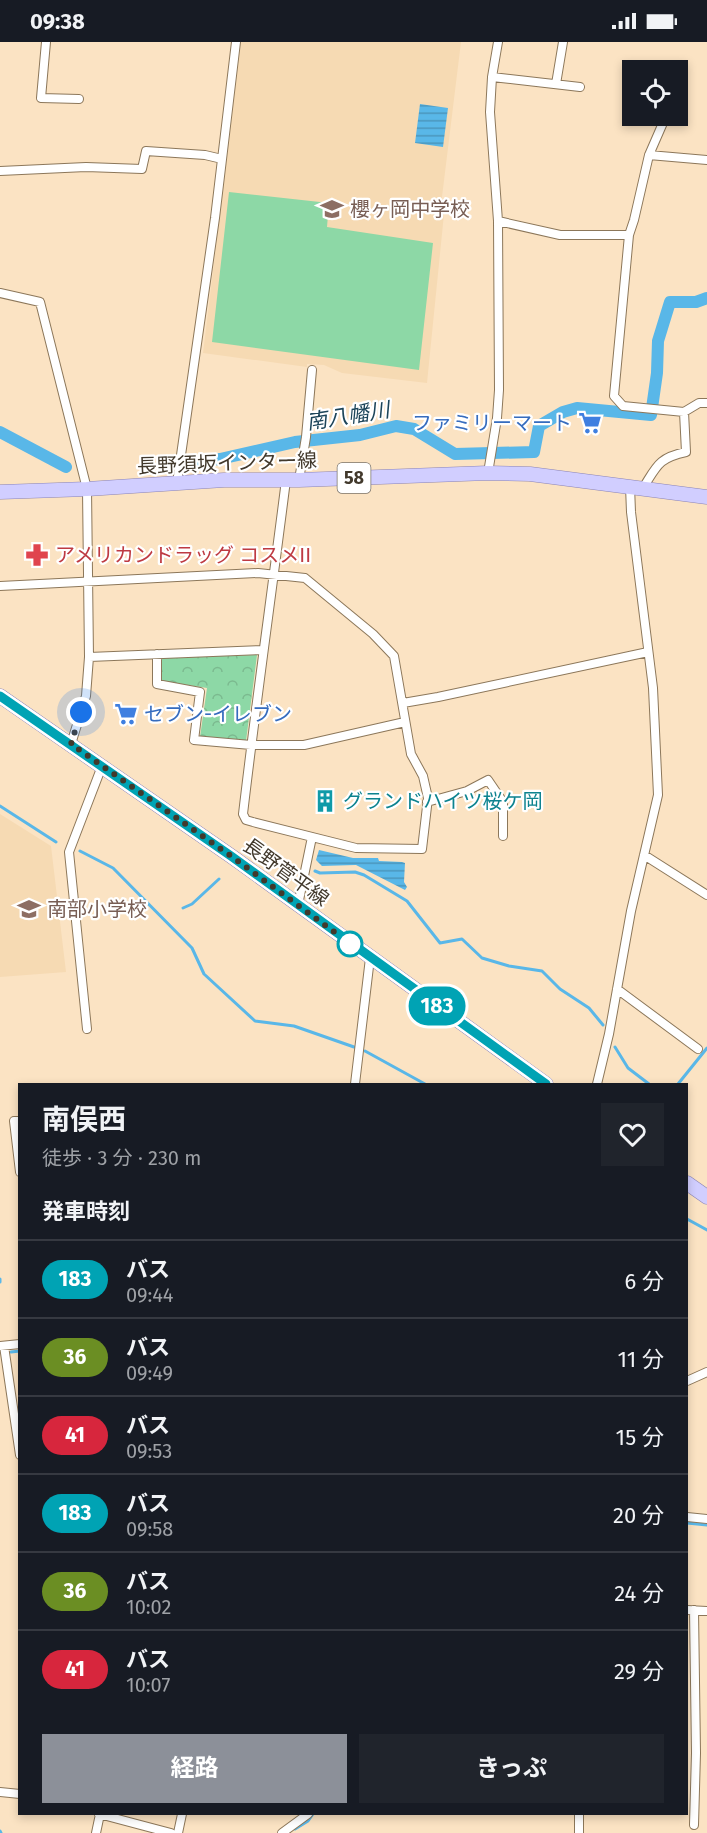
<!DOCTYPE html>
<html lang="ja">
<meta charset="utf-8">
<style>
body{margin:0;font-family:"Fira Sans","Noto Sans JP",sans-serif;background:#20242c;color:#f1f3f6;height:100vh;display:flex;flex-direction:column;font-size:22px;white-space:nowrap}
*{box-sizing:border-box;margin:0}
p{font-size:20px;color:#9ea1a6}
.icon{flex:none;width:33px;height:33px;fill:none;stroke:currentColor;stroke-width:2;stroke-linecap:round;stroke-linejoin:round}
.map{position:relative;flex:1;overflow:hidden}
.sheet{position:absolute;left:18px;top:1041px;width:670px;height:732px;display:flex;flex-direction:column;background:#171b24;border-radius:0px;box-shadow:0 3px 9px #0003}
.sheet>*{flex:none}
.badge{padding:0 12px;border-radius:20px;font-size:21px;line-height:39px}
.fabs{position:absolute;left:622px;top:18px;display:grid;gap:12px}
.fabs a{display:grid;place-items:center;width:66px;height:66px;border-radius:0px;background:#171b24;box-shadow:0 3px 9px #0003;font-size:30px}
.you{position:absolute;width:30px;height:30px;margin:-15px;border:4px solid #fff;border-radius:50%;background:#1a73e8;box-shadow:0 0 0 9px #1a73e833}
.map>.badge{position:absolute;translate:-50% -50%;box-shadow:0 0 0 3px #fff}
h2{padding:0 24px;font-size:22px;line-height:54px}
.round{display:grid;place-items:center;flex:none;width:63px;height:63px;border-radius:0px;background:#20242c}
.headline{display:flex;align-items:center;justify-content:space-between;height:102px;padding:0 24px}
h1{font-size:28px;font-weight:700;line-height:45px}
.cta{display:flex;gap:12px;margin-top:auto;padding:12px 24px}
.cta a{flex:1;height:69px;border-radius:0px;background:#8c9099;color:#fff;font-size:24px;font-weight:700;line-height:69px;text-align:center}
.cta a+a{background:#20242c;color:#f1f3f6}
ul{padding:0;list-style:none}
li{display:flex;align-items:center;gap:18px;height:78px;padding:0 24px;border-top:2px solid #363941}
li div{flex:1}
li b{display:block;font-size:22px}
li em{font-style:normal}
li .badge{min-width:66px;font-weight:700;text-align:center}
.status{display:flex;justify-content:space-between;align-items:center;height:42px;padding:0 30px;background:#171b24;direction:ltr}
.status svg{height:16px;fill:currentColor}
.map>svg:first-child{display:block}
.built{fill:#f6dab3}
.forest{fill:url(#forest-crowns)}
.pitch{fill:#8dd8a6}
.water{fill:url(#water-rules)}
.lines{fill:none;stroke-linecap:round;stroke-linejoin:round}
.stream{stroke:#59b7e8;stroke-width:3}
.canal{stroke:#59b7e8;stroke-width:12}
.minor-casing{stroke:#8c775a;stroke-width:10}
.primary-casing{stroke:#8b84b5;stroke-width:15}
.minor{stroke:#fff;stroke-width:8}
.primary{stroke:#d1ceff;stroke-width:14}
.line-casing{stroke:#fff;stroke-width:14}
.line{stroke:#00a3b4;stroke-width:9}
.walk{stroke:#42392c;stroke-width:6;stroke-dasharray:0 10.8}
.stop-dot{fill:#fff;stroke:#00a3b4;stroke-width:3}
.labels{text-anchor:middle;stroke-width:4.5;stroke-linejoin:round;paint-order:stroke}
.shield{fill:#fff;stroke:#7b746b;stroke-width:1.5}
.shield-label{font-size:18px;font-weight:bold;fill:#42392c}
.education-label{font-size:20px;fill:#785e54;stroke:#fff;text-anchor:start}
.shop-label{font-size:20px;fill:#366cbe;stroke:#fff;text-anchor:end}
.street-label{font-size:20px;fill:#42392c;stroke:#fff}
.health-label{font-size:20px;fill:#be3a42;stroke:#fff;text-anchor:start}
.culture-label{font-size:20px;fill:#0d838f;stroke:#fff;text-anchor:start}
.water-label{font-size:21px;font-style:italic;fill:#1d455a;stroke:#fff}
</style>
<div class="status"><b>09:38</b><svg viewBox="0 0 49 12"><path d="M0 12V9h3v3zM5 12V6h3v6zM10 12V3h3v9zM15 12V0h3v12zM26 1h20v11H26zM47 4h2v5h-2z"/></svg></div>
<div class="map">
<svg width="707" height="1791" viewBox="0 0 707 1791">
<defs>
<pattern id="forest-crowns" width="20" height="18" patternUnits="userSpaceOnUse" patternTransform="scale(1.5)"><rect width="20" height="18" fill="#8dd8a6"/><path d="M2 6a3 3 0 1 1 6 0M12 15a3 3 0 1 1 6 0" fill="none" stroke="#7bba8f"/></pattern>
<pattern id="water-rules" width="6" height="5" patternUnits="userSpaceOnUse" patternTransform="scale(1.5)"><rect width="6" height="5" fill="#59b7e8"/><path d="M0 2.5h6" fill="none" stroke="#4b96bc"/></pattern>
</defs>
<rect width="100%" height="100%" fill="#fbe3c3"/>
<!-- built -->
<path class="built" d="M241,0H461L441,163L444,172L427,341L342,331L324,323L307,322V325L203,311Z
M0,772L51,804L66,930L0,935Z"/>
<!-- forest -->
<path class="forest" d="M257,613L246,699L200,695L207,646L162,639V615Z"/>
<!-- pitch -->
<path class="pitch" d="M229,150L329,161L327,185L433,201L419,328L212,300Z"/>
<!-- water -->
<path class="water" d="M420,62L448,66L443,105L415,101Z
M319,808L353,816H378L379,819L402,820L405,821L404,840L407,845L405,848L356,823L322,824L316,818Z"/>
<g class="lines">
<!-- stream -->
<path class="stream" d="M0,764L56,800
M80,809L113,826L192,906L204,932L255,979L294,984L354,1005
M315,829L320,831L355,830L364,833L407,859L440,901L462,897L482,916L509,924L542,929L560,947L589,966L603,983
M183,866L192,862L219,837
M615,1005L628,1026L649,1042
M365,1009L425,1042
M678,1042L707,1006
M687,1177L707,1188
M0,1237V1240
M11,1310L20,1309
M687,1481L707,1483
M295,1787L308,1779L313,1772
M0,1789L1,1791"/>
<!-- canal -->
<path class="canal" d="M0,390L66,425
M190,420L220,417L295,400L360,393L396,384L414,387L455,412L534,410L539,384L563,370L577,366L651,373L657,331L658,299L670,260H696L707,256
M170,423L176,421"/>
<!-- minor casing -->
<g class="minor-casing">
<path id="minor" d="M46,0L41,56L79,57
M492,35L580,45
M556,42L563,0
M649,113L707,118
M0,129L86,125L142,127L146,109L205,113L222,117
M498,179L560,193H629
M0,251L40,260L87,447L89,615L86,654L71,702
M684,370L699,361H707
M488,431L497,376L499,348L498,179L490,70L492,35L498,0
M299,438L306,395L312,328
M177,441L215,176L236,0
M643,446C657,424 658,416 686,410L684,370L623,364L614,354L629,193L634,178L649,113L666,74
M0,544L258,531L305,536L373,592L394,614L411,712L423,734L428,756L422,807L356,806L253,780L246,778L243,772C256,661 272,549 286,438
M157,612V642L200,650L194,698L251,703H304L405,680
M89,615L263,608
M403,661L438,655L648,610
M427,760L467,749L488,738L503,760V794
M644,813L707,853
M298,863L312,795
M617,947L698,1007
M87,987L69,810L102,724
M355,1042L370,916
M597,1042L609,992L631,869L658,753L653,646L631,470L630,444
M20,1079H14L20,1130
M0,1304L20,1302
M4,1304L20,1413
M687,1339L707,1330
M687,1475L707,1477
M687,1568L707,1569
M0,1750L20,1752
M99,1772L171,1791
M694,1783L696,1711L694,1568
M96,1791L100,1772
M178,1791L182,1772
M282,1791L308,1772
M579,1791V1772"/>
</g>
<!-- primary casing -->
<g class="primary-casing">
<path id="primary" d="M0,450L87,447L224,438H299L488,431L530,432L707,455
M0,654L231,814L546,1042
M687,1141L707,1155"/>
</g>
<!-- minor -->
<use href="#minor" class="minor"/>
<!-- primary -->
<use href="#primary" class="primary"/>
</g>
<g class="lines">
<!-- line casing -->
<g class="line-casing">
<path id="line" d="M0,654L231,814L546,1042"/>
</g>
<!-- line -->
<use href="#line" class="line"/>
<!-- walk -->
<path class="walk" d="M81,670L71,702L231,814L352,903L350,902"/>
</g>
<!-- icons -->
<defs>
<g id="school-bare" transform="scale(1.8)"><path d="M0-5L7-2L0 1L-7-2ZM-4 1L0 2.5L4 1V4Q0 6-4 4Z" fill="#8d6e63" stroke="#fff" stroke-width="2.5" paint-order="stroke"/></g>
<g id="supermarket-bare" transform="scale(1.8)"><path d="M-6-5.5h2.5l.6 2H6L4.5 2H-2.5L-4.4-4H-6ZM-1.5 3.2a1.3 1.3 0 1 0 .1 0ZM3 3.2a1.3 1.3 0 1 0 .1 0Z" fill="#3f7fe0" stroke="#fff" stroke-width="2.5" paint-order="stroke"/></g>
<g id="pharmacy-bare" transform="scale(1.8)"><path d="M-2-6h4v4h4v4h-4v4h-4v-4h-4v-4h4Z" fill="#e0444e" stroke="#fff" stroke-width="2.5" paint-order="stroke"/></g>
<g id="building-bare" transform="scale(1.8)"><path d="M-4-6H4V6H1V3H-1V6H-4ZM-2.5-4.3h1.7v1.8h-1.7ZM.8-4.3h1.7v1.8H.8ZM-2.5-1h1.7V.8h-1.7ZM.8-1h1.7V.8H.8Z" fill="#0f9aa8" stroke="#fff" stroke-width="2.5" paint-order="stroke"/></g>
</defs>
<g fill-rule="evenodd">
<use href="#school-bare" x="332" y="167"/>
<use href="#supermarket-bare" x="590" y="381"/>
<use href="#pharmacy-bare" x="37" y="513"/>
<use href="#supermarket-bare" x="126" y="672"/>
<use href="#building-bare" x="325" y="759"/>
<use href="#school-bare" x="29" y="867"/>
</g>
<!-- markers -->
<circle class="stop-dot" cx="350" cy="902" r="12"/>
<g class="labels">
<!-- shield labels -->
<rect class="shield" x="337.5" y="421" width="33" height="30" rx="4.5"/>
<g class="shield-label">
<text x="354" y="442">58</text>
</g>
<!-- education labels -->
<g class="education-label">
<text x="350" y="174">櫻ヶ岡中学校</text>
<text x="47" y="874">南部小学校</text>
</g>
<!-- shop labels -->
<g class="shop-label">
<text x="572" y="388">ファミリーマート</text>
<text x="144" y="679" text-anchor="start">セブン-イレブン</text>
</g>
<!-- street labels -->
<g class="street-label">
<text transform="translate(227 421) rotate(-2)" y="7">長野須坂インター線</text>
<text transform="translate(286 830) rotate(36)" y="7">長野菅平線</text>
</g>
<!-- health labels -->
<g class="health-label">
<text x="55" y="520">アメリカンドラッグ コスメII</text>
</g>
<!-- culture labels -->
<g class="culture-label">
<text x="343" y="766">グランドハイツ桜ケ岡</text>
</g>
<!-- water labels -->
<g class="water-label">
<text transform="translate(348 374) rotate(-9)" y="7">南八幡川</text>
</g>
</g>
</svg>
<div class="fabs">
<a><svg class="icon" aria-label="locate" viewBox="0 0 24 24"><circle cx="12" cy="12" r="6"/><path d="M12 2v4M12 18v4M2 12h4M18 12h4"/></svg></a>
</div>
<div class="you" style="left:81px;top:670px"></div>
<b class="badge" style="left:437px;top:964px;background:#00a3b4;color:#fff">183</b>
<section class="sheet">
<div class="headline"><div><h1>南俣西</h1><p>徒歩 · 3 分 · 230 m</p></div><a class="round"><svg class="icon" aria-label="heart" viewBox="0 0 24 24"><path d="M12 20l-8-8c-3-5 5-10 8-4 3-6 11-1 8 4z"/></svg></a></div>
<h2>発車時刻</h2>
<ul>
<li><span class="badge" style="background:#00a3b4;color:#fff">183</span><div><b>バス</b><p>09:44</p></div><em>6 分</em></li>
<li><span class="badge" style="background:#6b8e23;color:#fff">36</span><div><b>バス</b><p>09:49</p></div><em>11 分</em></li>
<li><span class="badge" style="background:#d7263d;color:#fff">41</span><div><b>バス</b><p>09:53</p></div><em>15 分</em></li>
<li><span class="badge" style="background:#00a3b4;color:#fff">183</span><div><b>バス</b><p>09:58</p></div><em>20 分</em></li>
<li><span class="badge" style="background:#6b8e23;color:#fff">36</span><div><b>バス</b><p>10:02</p></div><em>24 分</em></li>
<li><span class="badge" style="background:#d7263d;color:#fff">41</span><div><b>バス</b><p>10:07</p></div><em>29 分</em></li>
</ul>
<div class="cta"><a>経路</a><a>きっぷ</a></div>
</section>
</div>
